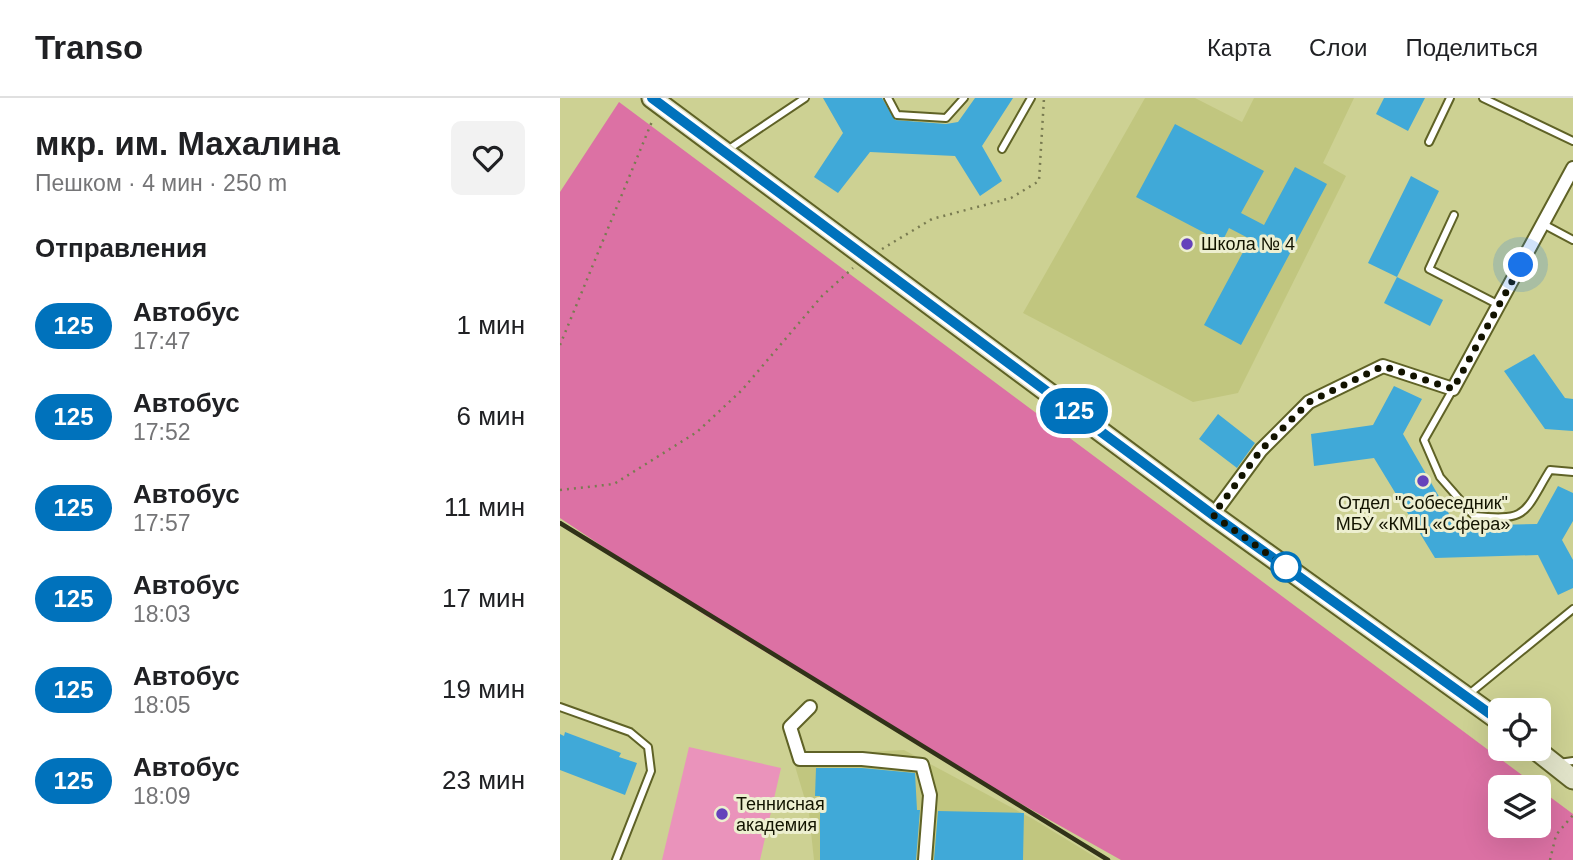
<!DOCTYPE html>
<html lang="ru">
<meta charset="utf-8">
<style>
body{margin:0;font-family:Helvetica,sans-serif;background:#f2f2f2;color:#202124;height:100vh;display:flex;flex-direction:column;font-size:26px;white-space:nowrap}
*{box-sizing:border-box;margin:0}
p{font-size:23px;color:#757577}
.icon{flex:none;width:38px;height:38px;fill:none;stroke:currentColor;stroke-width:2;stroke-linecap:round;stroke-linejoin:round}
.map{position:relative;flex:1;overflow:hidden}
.panel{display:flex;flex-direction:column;background:#fff;width:560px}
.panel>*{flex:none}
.badge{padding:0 14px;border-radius:23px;font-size:24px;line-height:46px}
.tools{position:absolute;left:928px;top:600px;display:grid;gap:14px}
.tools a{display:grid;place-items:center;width:63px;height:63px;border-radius:10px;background:#fff;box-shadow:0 7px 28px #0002;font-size:35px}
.you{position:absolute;width:35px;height:35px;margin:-18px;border:5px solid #fff;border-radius:50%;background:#1a73e8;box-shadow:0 0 0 10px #1a73e833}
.map>.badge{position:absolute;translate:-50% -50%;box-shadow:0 0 0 4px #fff}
h2{padding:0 35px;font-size:26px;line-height:63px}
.round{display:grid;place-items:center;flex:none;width:74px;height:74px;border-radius:10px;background:#f2f2f2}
.overview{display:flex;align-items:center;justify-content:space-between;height:119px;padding:0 35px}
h1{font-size:33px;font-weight:700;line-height:52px}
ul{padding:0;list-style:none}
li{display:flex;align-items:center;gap:21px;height:91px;padding:0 35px}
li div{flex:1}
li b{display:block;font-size:26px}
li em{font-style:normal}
li .badge{min-width:77px;font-weight:700;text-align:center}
header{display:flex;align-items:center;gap:42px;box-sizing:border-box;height:98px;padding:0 35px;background:#fff;border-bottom:2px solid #e0e0e0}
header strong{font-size:33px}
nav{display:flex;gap:38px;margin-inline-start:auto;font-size:24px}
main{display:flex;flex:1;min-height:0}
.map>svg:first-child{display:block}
.built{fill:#c1c67f}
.green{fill:#ea93bb}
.forest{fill:#dc71a4}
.building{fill:#40a9d8}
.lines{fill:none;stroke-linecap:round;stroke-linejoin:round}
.lane-casing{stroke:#5f6226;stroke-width:10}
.street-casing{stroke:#5f6226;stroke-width:16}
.secondary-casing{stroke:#5f6226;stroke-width:23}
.path{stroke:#797b51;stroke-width:2.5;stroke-dasharray:2 5;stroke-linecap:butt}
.lane{stroke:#fff;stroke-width:6}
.street{stroke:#fff;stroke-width:12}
.secondary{stroke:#e0e2c8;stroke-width:19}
.rail{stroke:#313218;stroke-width:4.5}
.line-casing{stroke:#fff;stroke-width:16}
.line{stroke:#0072bc;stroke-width:10}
.walk{stroke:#121300;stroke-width:7;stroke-dasharray:0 12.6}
.poi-dot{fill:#6542bb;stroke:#edefd0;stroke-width:2.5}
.stop-dot{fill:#fff;stroke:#0072bc;stroke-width:3.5}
.labels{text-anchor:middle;stroke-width:6;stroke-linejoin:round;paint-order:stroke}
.poi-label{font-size:18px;fill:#121300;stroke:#edefd0;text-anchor:start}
</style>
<header>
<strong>Transo</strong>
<nav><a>Карта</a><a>Слои</a><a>Поделиться</a></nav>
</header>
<main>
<section class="panel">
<div class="overview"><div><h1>мкр. им. Махалина</h1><p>Пешком · 4 мин · 250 m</p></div><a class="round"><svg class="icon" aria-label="heart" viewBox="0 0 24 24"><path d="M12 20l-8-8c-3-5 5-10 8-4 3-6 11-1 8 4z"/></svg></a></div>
<h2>Отправления</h2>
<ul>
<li><span class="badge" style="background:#0072bc;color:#fff">125</span><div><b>Автобус</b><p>17:47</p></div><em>1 мин</em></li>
<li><span class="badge" style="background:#0072bc;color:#fff">125</span><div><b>Автобус</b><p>17:52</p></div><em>6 мин</em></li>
<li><span class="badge" style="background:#0072bc;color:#fff">125</span><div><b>Автобус</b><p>17:57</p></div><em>11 мин</em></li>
<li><span class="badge" style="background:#0072bc;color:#fff">125</span><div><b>Автобус</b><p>18:03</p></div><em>17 мин</em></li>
<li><span class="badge" style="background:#0072bc;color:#fff">125</span><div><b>Автобус</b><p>18:05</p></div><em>19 мин</em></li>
<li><span class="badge" style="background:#0072bc;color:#fff">125</span><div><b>Автобус</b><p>18:09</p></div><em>23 мин</em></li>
</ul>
</section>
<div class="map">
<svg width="1013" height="762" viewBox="0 0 1013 762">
<rect width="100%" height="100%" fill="#cdd193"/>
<!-- built -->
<path class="built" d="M585,0H635L682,24L694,0H794L763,65L786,78L678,295L633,304L463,215Z
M344,652L473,721L540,762H254L249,715L232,658Z"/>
<!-- green -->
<path class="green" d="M129,649L221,670L200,762H102Z"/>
<!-- forest -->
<path class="forest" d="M59,4L978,689L940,690V728H978V690L1013,716V762H561L383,662L145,517L0,420V94Z"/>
<!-- building -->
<path class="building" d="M263,0H322L335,22L386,26L398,24L415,0H453L422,48L442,83L420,98L395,58L310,54L278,95L254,79L283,35Z
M824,0H865L848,33L816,16Z
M615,26L704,73L681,115L704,127L735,69L767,86L681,247L644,227L690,141L669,130L662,144L576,99Z
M851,78L879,93L837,179L808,165Z
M837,179L883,202L870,228L824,205Z
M974,256L1005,300L1013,301V333L985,331L944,273Z
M834,288L862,301L843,336L896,428L977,426L998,388L1013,395V423L1002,442L1013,462V490L998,497L978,457L875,460L814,360L754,368L751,336L813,327Z
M658,316L695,345L677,370L639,341Z
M5,634L61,655L59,659L77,665L65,697L0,672V636L4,638Z
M256,670H302L355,675L357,712H360L356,762H260V698H255Z
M378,713L464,715L463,762H374Z"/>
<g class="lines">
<!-- lane casing -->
<g class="lane-casing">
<path id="lane" d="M328,0L337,17L386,20L404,0
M923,0L1013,43
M869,44L890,0
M442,51L471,0
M166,53L245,0
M894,117L869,171L939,207
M983,126L1013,142
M893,291L864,342L880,379L914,418C969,423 963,416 990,372L1013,374
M909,596L1013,511
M0,609L70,634L88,649L91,673L56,762
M999,665L1013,663"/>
</g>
<!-- street casing -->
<g class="street-casing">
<path id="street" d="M653,417L701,352L749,304L823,268L893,291L1013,70
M250,609L230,629L240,661H302L362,667L370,697L365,762"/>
</g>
<!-- secondary casing -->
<g class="secondary-casing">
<path id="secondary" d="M92,0L653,417L940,623
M975,651L1013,681"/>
</g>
<!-- path -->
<path class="path" d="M322,151L372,121L451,100L479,83L484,0
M0,247L93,21
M0,392L54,386L137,334L182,292L262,198L293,170
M990,762L996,737L1013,717"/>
<!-- lane -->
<use href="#lane" class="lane"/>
<!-- street -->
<use href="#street" class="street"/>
<!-- secondary -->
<use href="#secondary" class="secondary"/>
<!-- rail -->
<path class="rail" d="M0,425L548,762"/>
</g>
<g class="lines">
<!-- line casing -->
<g class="line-casing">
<path id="line" d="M92,0L653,417L940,623"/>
</g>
<!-- line -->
<use href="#line" class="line"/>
<!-- walk -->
<path class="walk" d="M726,469L653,417L701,352L749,304L823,268L893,291L961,167"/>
</g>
<!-- markers -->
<g class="poi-dot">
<circle cx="627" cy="146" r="7"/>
<circle cx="863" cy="383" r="7"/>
<circle cx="162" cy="716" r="7"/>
</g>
<circle class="stop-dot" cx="726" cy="469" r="14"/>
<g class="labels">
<!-- poi labels -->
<g class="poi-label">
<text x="641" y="152">Школа № 4</text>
<text x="863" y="411" text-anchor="middle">Отдел "Собеседник"<tspan x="863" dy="21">МБУ «КМЦ «Сфера»</tspan></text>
<text x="176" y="712">Теннисная<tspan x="176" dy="21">академия</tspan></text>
</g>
</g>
</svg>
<div class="tools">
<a><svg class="icon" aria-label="locate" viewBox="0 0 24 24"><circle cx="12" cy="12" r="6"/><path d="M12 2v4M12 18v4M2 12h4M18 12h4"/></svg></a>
<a><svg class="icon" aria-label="layers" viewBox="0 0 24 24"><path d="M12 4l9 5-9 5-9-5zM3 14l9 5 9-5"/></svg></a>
</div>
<div class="you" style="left:961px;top:167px"></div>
<b class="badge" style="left:514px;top:313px;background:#0072bc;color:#fff">125</b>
</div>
</main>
